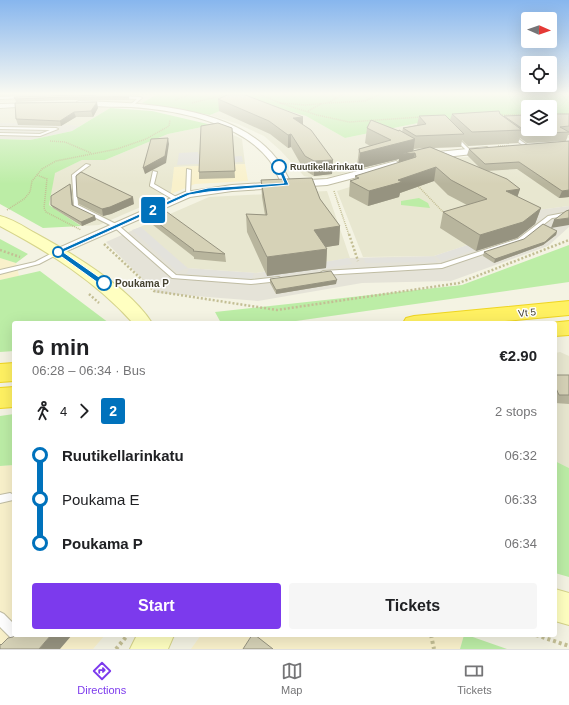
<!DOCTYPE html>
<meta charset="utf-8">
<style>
body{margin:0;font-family:Helvetica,sans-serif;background:#f6f6f6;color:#202124;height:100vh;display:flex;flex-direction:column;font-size:15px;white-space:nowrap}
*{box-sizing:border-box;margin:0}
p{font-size:13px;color:#757577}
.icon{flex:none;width:22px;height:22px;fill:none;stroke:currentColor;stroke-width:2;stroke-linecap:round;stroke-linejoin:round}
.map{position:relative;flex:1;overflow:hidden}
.drawer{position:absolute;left:12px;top:321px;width:545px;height:316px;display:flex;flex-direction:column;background:#fff;border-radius:4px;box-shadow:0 4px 16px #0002}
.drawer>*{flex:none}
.badge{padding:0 8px;border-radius:3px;font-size:14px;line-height:26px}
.needle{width:26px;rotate:92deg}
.fabs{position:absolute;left:521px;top:12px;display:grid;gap:8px}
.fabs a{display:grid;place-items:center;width:36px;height:36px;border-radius:4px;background:#fff;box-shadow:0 4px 16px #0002;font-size:20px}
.map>.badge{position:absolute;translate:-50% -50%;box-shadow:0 0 0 2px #fff}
.legs{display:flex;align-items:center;gap:6px;height:44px;padding:0 20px;font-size:13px}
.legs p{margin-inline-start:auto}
.overview{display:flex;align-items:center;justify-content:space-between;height:68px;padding:0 20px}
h1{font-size:22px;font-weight:700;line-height:30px}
.action{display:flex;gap:8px;margin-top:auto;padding:8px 20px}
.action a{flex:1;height:46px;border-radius:4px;background:#7c3aed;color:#fff;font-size:16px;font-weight:700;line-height:46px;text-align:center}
.action a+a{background:#f6f6f6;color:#202124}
ul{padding:0 20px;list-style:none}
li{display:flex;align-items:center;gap:14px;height:44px;font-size:15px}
li i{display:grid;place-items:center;width:6px;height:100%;margin:0 5px;background:currentColor}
li i::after{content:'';width:10px;height:10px;margin:-5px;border:3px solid;border-radius:50%;background:#fff}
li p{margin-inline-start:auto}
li:first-child i{background:linear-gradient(#0000 50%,currentColor 0)}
li:last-child i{background:linear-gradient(currentColor 50%,#0000 0)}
.menu{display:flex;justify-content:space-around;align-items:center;height:56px;border-top:1px solid #e0e0e0;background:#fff;font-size:11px;color:#757577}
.menu a{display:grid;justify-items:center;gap:2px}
.menu .active{color:#7c3aed}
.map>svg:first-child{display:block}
.residential{fill:#e8e7d0}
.commercial{fill:#f9f1cb}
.industrial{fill:#e5e3d8}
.green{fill:#bceda6}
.parking{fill:#e3e2dc}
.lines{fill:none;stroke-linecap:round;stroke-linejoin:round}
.lane-casing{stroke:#c0bda4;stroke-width:2}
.street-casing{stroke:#c0bda4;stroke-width:2}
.secondary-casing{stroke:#d6d48b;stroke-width:2}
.highway-casing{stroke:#efd521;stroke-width:2}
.path-far2{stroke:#c3be94;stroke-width:1.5;stroke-dasharray:1 1;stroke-linecap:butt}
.path-far1{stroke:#c3be94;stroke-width:2.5;stroke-dasharray:2 2;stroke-linecap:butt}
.path{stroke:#c3be94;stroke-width:4;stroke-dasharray:3 3;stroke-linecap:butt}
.lane{fill:#fff;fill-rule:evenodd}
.street{fill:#fff;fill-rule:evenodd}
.secondary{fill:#ffffc1;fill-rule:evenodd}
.highway{fill:#fff162;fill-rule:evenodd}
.wall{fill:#b8b59d;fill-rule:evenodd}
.shaded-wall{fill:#969380}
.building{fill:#d6d2b7;stroke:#969380}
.line-1{fill:#0072bc;stroke:#fff}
.stop-1-dot{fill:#fff;stroke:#0072bc;stroke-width:2}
.labels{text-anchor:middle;stroke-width:3;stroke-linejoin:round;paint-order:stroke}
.far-stop-label{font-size:9px;font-weight:bold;fill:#464332;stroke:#fff;text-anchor:start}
.stop-label{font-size:10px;font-weight:bold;fill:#464332;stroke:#fff;text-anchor:start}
.street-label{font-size:10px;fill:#464332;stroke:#fff}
</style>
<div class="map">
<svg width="569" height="649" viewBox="0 0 569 649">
<rect width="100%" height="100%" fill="#f4f3e3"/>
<!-- residential -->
<path class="residential" d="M0,93H159L142,103L73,100L0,102Z
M249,98L279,106L306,116L345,138L418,123L550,129L569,115V138L557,141L425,149L334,176L309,177L304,176L280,150L264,136L238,124L210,115Z
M26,107H87L110,108L80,126L0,123V109Z
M212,125L242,139L245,164L175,167L171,194L99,225L81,226L49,205L54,173L82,160H105L168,134Z
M569,151V206L538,210L453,158Z
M440,159L513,230L434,256L363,257L337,191Z
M327,191L350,258L256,273L187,268L140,227L209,197Z
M560,352L569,356V468L555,461V353Z"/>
<!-- commercial -->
<path class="commercial" d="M245,164L248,181L195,184L171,194L174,167Z
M0,258L16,263L19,276L0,280Z
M14,465V635H105L93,649H0V466Z
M201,635H464L460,649H191Z"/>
<!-- industrial -->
<path class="industrial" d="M0,123L61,124L80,126L72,131L30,140L0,139Z
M569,206V227L548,246L451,281L362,283L258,301L156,293L106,242L140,227L188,268L256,273L350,258L434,256L513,230L538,210Z"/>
<!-- green -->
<path class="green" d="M159,93H569V115L550,116V107H528V117L418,123L345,138L306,116L249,99L210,115L142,103Z
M110,108L152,111L212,125L168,134L105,160H82L55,173L49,205L81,226L43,228L0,204V139L30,140L72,131Z
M419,198L428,203L430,208L401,205V201Z
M0,239L28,254L16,263L0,258Z
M569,245V282L282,323H221L215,312L462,285Z
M40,271L109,323H14V351L0,352V280Z
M14,414V465L0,466V416Z
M555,461L569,468V577L555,573Z
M464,635H467L507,649H460Z"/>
<!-- parking -->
<path class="parking" d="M198,152V154L207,153L208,158L242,156L243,162L177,165L179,153Z
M141,227L187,268L178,272L132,230Z
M483,240L490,244L442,261L435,256Z
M434,257L437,262L365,263L364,258Z
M348,258L352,264L266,278L263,273Z
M189,269L254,273L252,279L186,274Z"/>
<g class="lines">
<!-- lane casing -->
<g class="lane-casing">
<path id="lane" d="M77,94L140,97L142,98L131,107L130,105L137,99L77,96L0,99V97Z
M0,127L56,128L58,129L40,136L0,135V133L40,134L50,130L0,129Z
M511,135H513L530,147L527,148L511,137Z
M454,136H456L470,150V152H468L454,138Z
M86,164L90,165L76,175L78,205L118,225L176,275L251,280L279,277L282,279L279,281L251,284L172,278L114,227L74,207L72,175Z
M187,169L191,170L190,194L188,195L186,194Z
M153,171L157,172L154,184L178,198V200H174L150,186V185Z
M569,212V216L552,218L522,241L442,268L323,275L320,273L323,271L441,264L518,239L548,216Z
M58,250L60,251V253L39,264L0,274V270L35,262Z
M10,493L14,495L13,500L0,503V495Z
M0,612L4,614L14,624V635H19L18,637L14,639L10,637L0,627Z"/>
</g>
<!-- street casing -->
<g class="street-casing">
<path id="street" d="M79,101C141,103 234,105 276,158C282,165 286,174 290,181L327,179L396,161L400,164L399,166L327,185L232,191L190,197L58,255L52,252L54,250L185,192L232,185L281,182C277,175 274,167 270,161C241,122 176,110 131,107C114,106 94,108 77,104V102Z
M36,103V105L34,106L0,108V104Z
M487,147L491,150L490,152L428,159L424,156L428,153Z"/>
</g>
<!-- secondary casing -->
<g class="secondary-casing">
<path id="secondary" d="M0,216C12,219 23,226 33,232C70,252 130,288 152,323H133C95,281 49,252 0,226Z
M555,589L569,593V625L555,621Z
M137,635H174L168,649H130Z"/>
</g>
<!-- highway casing -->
<g class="highway-casing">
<path id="highway" d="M569,301V315L484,323H403L406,318L414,316Z
M569,321V335L555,336V323H550Z
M14,363V381L0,382V364Z
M14,387V407L0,408V388Z"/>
</g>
<!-- path-far2 -->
<path class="path-far2" d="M257,93L280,103L305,105L328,103L345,93
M331,93L336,99
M175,100L193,93
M192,103L232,93
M280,103L317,115L349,122L421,117
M329,103L365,101L383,93
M308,111L321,104
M550,114H569
M498,115H528
M50,141L65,142L91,153
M498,146H509
M37,175L47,179L44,208L46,212L81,230
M417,185L446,215
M334,191L349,235
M7,210L24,199L30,192L32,181L42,169L56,161L117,149L146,139L169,126L170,120"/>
<!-- path-far1 -->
<path class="path-far1" d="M349,234L358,261
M104,244L154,291L277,310L459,283L569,240
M0,250L20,257
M89,294L99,303"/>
<!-- path -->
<path class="path" d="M431,635L434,649
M536,635L569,646
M116,649L126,637"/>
<!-- lane -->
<use href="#lane" class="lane"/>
<!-- street -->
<use href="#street" class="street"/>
<!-- secondary -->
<use href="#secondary" class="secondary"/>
<!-- highway -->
<use href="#highway" class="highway"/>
</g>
<!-- wall -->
<path class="wall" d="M0,93H14V95L0,96Z
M14,93H52L15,95Z
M97,93H142L138,95Z
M76,95L129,97V100H65L16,102L15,99Z
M218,99L303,125L333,160L332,174L314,176L304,170L291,147L288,148L270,134L219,111Z
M98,108L93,117H76L61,126L18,125L16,119Z
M452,114H500L504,117V116L569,114V135H568L566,141L527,143L520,138L518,143L468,146L462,140L461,147L433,148L480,168L467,155L469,149L569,141V197L559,198L517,169L487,171L520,189L517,197L541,208L535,224L517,238L476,251L440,228L443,212L467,205L448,195L434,181L400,193L399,197L368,206L349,196L350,181L355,179V176L398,163L399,159L358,169L357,166L359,149L370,146L365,143L367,128L399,131V130L402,132L403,128L417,125L419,116L450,120ZM414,148V149L424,148L413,151Z
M232,128L235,178L199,179V172Z
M261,180L320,199L340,226L339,245L326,247L327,249L326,268L267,276L247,232L246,214L265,215L262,197Z
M70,184L71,187L73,205L96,220L82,226L53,208L51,205Z
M77,197L134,204L111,214L103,216L79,204Z
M151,218L225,254L226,262L194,259V257L153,225Z
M557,231L556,235L543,245L494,263L483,256L484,252Z
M270,279L336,284L276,294L270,283Z
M555,375H569V404L555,403Z"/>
<!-- shaded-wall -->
<path class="shaded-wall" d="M97,102L98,108L93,117L91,111Z
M74,112L76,117L61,126L60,121Z
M303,117V129L293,118Z
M291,134V147L288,148V135Z
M168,138L169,144L166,163L145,174L143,168Z
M415,139L413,153H415L413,167L398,168L399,159L358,169L360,153Z
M333,160L332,174L314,176V161Z
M436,167L434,181L400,193L399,197L368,206L369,191L398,180Z
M70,184L71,187L73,208L72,205Z
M520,189L515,204L506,191Z
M569,190V197L559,198L562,191Z
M133,197L134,204L111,214L103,216L102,209Z
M541,208L535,224L517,238L476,251L480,235Z
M95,216L96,220L82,226L81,222Z
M569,218V225L551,228L554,220Z
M340,226L339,245L314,249V230Z
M557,231L556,235L543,245L494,263L495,259Z
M327,249L326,268L267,276V257Z
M337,280L336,284L276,294V290Z
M51,635H72L60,649H39Z"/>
<!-- building -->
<path class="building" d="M232,93H240L303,117L293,118L311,130L333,160L314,161L305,156L291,134L288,135L269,121L218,99Z
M76,95L129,97H64L15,99L14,97Z
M97,102L91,111L74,112L60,121L16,119L15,103Z
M499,111L500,114L522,130L472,132L452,114Z
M550,114H569V126L560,127L569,132L530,134L504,116L528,115V129H550Z
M445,115L464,134L416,136L403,128L426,124L419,116Z
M371,120L399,131V130L415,139L360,153L359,149L391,140L367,128Z
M218,123L232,128L235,171L199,172L201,126Z
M168,138L165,156L143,168L151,139Z
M569,141V190L562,191L519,162L485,164L469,149Z
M430,147L507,179L520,189L506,191L541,208L523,222L480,235L443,212L487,199L451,180L436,167L398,180L402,182L369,191L350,181L359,178L355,176L416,157L415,153L400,154Z
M81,172L133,197L110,207L102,209L77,197L76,176Z
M312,178L320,199L340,226L314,230L327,249L267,257L246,214L267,215L261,180Z
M70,184L72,205L95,216L81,222L51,205V196Z
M569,210V218L554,220L566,211Z
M167,212L225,254L193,251L194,250L151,218Z
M543,224L557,231L545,242L495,259L484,252L524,239Z
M331,271L337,280L276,290L270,279Z
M555,375H569V395H559L555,386Z
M15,635H51L39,649H0V644L1,645L8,638L13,637Z
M252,635H255L273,649H243Z"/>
<!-- sky -->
<linearGradient id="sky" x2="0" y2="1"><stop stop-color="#87b6ee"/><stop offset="0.51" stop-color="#fafaf2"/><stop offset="1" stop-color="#fafaf2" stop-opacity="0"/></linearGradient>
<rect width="569" height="184" fill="url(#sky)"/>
<!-- line-1 -->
<path class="line-1" d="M277,166L281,167L289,185L208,192L189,195L63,252L106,282V285H101L55,252L186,193L208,188L284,183Z"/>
<!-- markers -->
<g class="stop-1-dot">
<circle cx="279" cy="167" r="7"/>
<circle cx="58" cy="252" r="5"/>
<circle cx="104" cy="283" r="7"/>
</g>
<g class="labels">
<!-- far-stop labels -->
<g class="far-stop-label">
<text x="290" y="170">Ruutikellarinkatu</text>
</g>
<!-- stop labels -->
<g class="stop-label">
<text x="115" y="287">Poukama P</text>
</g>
<!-- street labels -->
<g class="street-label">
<text transform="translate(527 312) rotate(-6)" y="4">Vt 5</text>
</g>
</g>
</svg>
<div class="fabs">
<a><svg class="needle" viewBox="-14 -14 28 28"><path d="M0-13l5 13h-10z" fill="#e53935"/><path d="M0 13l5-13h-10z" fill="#757577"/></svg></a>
<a><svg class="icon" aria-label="locate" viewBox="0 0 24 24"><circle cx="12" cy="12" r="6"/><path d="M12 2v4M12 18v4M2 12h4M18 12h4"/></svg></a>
<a><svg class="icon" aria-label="layers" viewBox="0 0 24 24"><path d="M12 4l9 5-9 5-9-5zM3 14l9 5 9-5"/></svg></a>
</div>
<b class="badge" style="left:153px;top:210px;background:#0072bc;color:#fff">2</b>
<section class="drawer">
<div class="overview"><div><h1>6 min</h1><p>06:28 – 06:34 · Bus</p></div><b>€2.90</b></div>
<div class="legs"><svg class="icon" aria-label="walk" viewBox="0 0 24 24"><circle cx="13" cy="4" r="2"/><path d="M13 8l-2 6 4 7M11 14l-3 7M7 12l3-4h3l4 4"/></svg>4<svg class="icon" aria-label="forward" viewBox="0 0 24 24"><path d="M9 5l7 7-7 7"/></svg><b class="badge" style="background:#0072bc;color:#fff">2</b><p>2 stops</p></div>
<ul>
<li><i style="color:#0072bc"></i><b>Ruutikellarinkatu</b><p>06:32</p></li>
<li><i style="color:#0072bc"></i><span>Poukama E</span><p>06:33</p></li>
<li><i style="color:#0072bc"></i><b>Poukama P</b><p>06:34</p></li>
</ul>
<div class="action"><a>Start</a><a>Tickets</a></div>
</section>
</div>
<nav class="menu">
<a class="active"><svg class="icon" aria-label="directions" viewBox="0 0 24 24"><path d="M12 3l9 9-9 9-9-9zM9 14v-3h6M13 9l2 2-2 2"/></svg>Directions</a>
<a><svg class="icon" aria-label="map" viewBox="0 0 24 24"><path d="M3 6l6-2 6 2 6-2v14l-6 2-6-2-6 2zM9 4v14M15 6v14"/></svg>Map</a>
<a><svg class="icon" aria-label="tickets" viewBox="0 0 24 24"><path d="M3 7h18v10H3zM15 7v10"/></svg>Tickets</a>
</nav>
